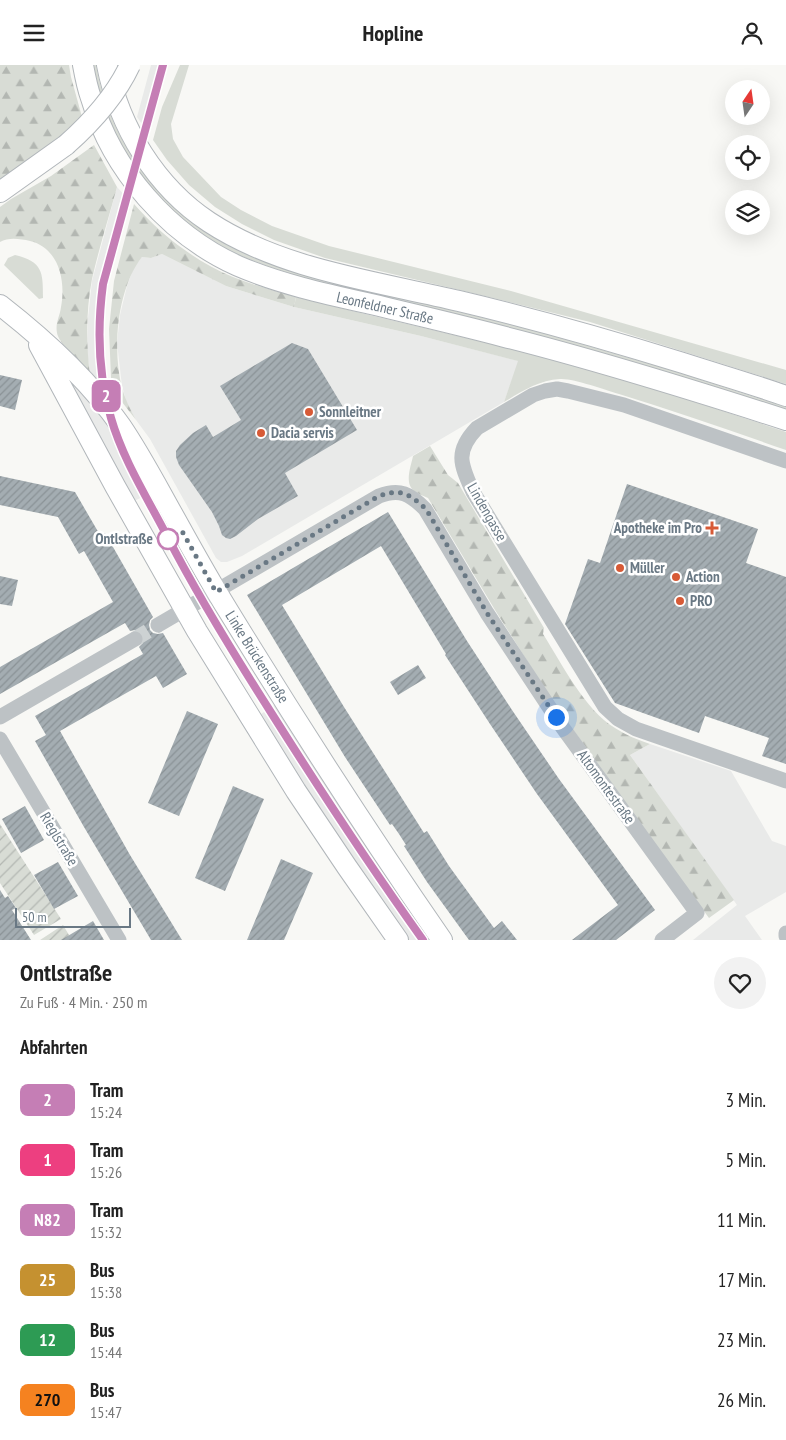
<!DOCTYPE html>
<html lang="de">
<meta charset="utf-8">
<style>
body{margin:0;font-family:"PT Sans Narrow",sans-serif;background:#f2f2f2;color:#222;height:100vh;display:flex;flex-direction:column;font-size:19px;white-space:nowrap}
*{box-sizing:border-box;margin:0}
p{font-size:16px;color:#767676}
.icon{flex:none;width:28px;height:28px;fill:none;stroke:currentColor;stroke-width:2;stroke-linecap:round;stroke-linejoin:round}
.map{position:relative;height:875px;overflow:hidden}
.details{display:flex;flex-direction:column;background:#fff;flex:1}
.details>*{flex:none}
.badge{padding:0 10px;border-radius:8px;font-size:18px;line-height:32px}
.needle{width:32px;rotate:13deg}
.buttons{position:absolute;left:725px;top:15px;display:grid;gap:10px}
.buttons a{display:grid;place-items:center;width:45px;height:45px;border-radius:50%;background:#fff;box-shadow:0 5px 20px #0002;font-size:25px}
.scale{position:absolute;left:15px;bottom:12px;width:116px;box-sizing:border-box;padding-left:5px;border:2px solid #697884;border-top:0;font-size:14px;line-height:18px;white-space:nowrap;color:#697884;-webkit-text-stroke:4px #fff;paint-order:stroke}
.you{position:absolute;width:25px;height:25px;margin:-12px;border:4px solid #fff;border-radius:50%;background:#1a73e8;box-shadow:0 0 0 8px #1a73e833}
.map>.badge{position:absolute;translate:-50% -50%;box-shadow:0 0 0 2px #fff}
h2{padding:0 20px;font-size:19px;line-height:45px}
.round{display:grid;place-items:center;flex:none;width:52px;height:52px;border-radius:26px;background:#f2f2f2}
.headline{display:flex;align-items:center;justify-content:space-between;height:85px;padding:0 20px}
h1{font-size:24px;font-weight:800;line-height:38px}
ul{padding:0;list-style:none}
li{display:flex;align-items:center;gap:15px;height:60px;padding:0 20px}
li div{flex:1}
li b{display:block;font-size:19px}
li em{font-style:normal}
li .badge{min-width:55px;font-weight:700;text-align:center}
header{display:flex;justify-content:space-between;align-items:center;height:65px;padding:0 20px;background:#fff;font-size:22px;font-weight:800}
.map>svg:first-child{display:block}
.built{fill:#e9eae9}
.grass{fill:#d8dcd5}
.forest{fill:url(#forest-firs)}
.garden{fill:url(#garden-furrows)}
.building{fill:url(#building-hatch)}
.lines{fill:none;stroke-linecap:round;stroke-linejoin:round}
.minor-tunnel{stroke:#cdd2d3;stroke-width:15;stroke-dasharray:15 8;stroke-linecap:butt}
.major-casing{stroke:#b1b6ba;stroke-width:22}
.minor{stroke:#bdc2c5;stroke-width:15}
.major{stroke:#fff;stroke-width:20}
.tram{stroke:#9fa6ab;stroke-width:1}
.major-bridge-casing{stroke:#b1b6ba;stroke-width:22;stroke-linecap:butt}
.major-bridge{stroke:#fff;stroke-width:20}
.line-casing{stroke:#fff;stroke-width:11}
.line{stroke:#c57eb5;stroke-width:8}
.walk{stroke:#697884;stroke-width:5;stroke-dasharray:0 9}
.poi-dot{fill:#d75a36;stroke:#fff;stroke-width:2}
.stop-dot{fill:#fff;stroke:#c57eb5;stroke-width:2.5}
.labels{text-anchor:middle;stroke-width:5;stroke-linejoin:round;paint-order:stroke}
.street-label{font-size:15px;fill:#697884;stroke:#fff}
.poi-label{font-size:15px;font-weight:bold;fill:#697884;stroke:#fff;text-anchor:start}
.stop-label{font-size:15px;font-weight:bold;fill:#697884;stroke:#fff;text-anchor:end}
</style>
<header><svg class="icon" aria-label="menu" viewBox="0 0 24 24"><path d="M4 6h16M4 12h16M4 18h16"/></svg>Hopline<svg class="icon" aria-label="person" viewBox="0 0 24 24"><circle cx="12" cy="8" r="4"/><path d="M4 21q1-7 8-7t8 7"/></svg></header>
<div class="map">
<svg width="786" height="875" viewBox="0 0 786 875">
<defs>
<pattern id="forest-firs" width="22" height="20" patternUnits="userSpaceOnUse" patternTransform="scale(1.25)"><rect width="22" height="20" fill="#d8dcd5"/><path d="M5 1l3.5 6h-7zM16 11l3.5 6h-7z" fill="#b3b7b2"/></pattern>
<pattern id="garden-furrows" width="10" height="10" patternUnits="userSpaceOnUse" patternTransform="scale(1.25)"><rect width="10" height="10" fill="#d8dcd5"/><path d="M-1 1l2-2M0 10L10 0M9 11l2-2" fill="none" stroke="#b3b7b2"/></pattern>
<pattern id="building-hatch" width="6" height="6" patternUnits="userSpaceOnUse" patternTransform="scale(1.25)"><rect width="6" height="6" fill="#a4adb2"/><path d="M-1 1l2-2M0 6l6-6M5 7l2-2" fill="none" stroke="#8a9296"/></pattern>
</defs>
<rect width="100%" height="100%" fill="#f8f8f5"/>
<!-- built -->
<path class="built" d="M151,0H168L149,69L137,52Z
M117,122L130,136L107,222L104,255L103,287L110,333L90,310L87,286L88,253L92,216Z
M162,189L226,221L294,242L421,271L519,296L504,337L242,491L227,497H221L216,493L150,374L136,355L127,339L122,321L117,278L120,250L127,221L134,202L142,192L151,193Z
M61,302L111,360L153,427L132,437Z
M276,639L433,875H406L258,651Z
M650,679L731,706L772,776L786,781V827L745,851L762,875H693L737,840L630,690Z"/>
<!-- grass -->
<path class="grass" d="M92,0H96C98,10 100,20 103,29C121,88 163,142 215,173C238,187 263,196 288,205L533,265L661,302L786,342V345L688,314L624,294L294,210C271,202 248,195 227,184C167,152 118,95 99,30C97,20 95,10 92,0Z
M180,0H189L171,59L173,74L183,92L221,132L241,145L272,161L329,181L511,226L786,305V319L590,257L493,233L325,193L274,175L242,159L215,142L189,120L167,95L153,75L162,42Z
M15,190C43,197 43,207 43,233L39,234L4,200L8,193Z
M296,232C382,254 468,272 554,295C632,316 709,341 786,367V385C731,366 675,346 619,329C605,325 573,313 560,314C539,315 521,327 504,337L518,296L421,271L294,242Z"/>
<!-- forest -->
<path class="forest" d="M0,0H69L71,12L82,52L75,60L0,119Z
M94,80L117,122C109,152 99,183 92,214C86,245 86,279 90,310C82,301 58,277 57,268C55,258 60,251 61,242C66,216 59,183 30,176C20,174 9,172 0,177V142L11,134L51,111Z
M134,139C160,169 196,197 233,212C253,220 275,226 296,232L294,242L226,221L162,189L151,193L142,192C117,224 112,284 122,323C125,334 130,344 136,355L115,328L111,313L109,264L114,216Z
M430,381L448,410L458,418L544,563L543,569C562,599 585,645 615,663C626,670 638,675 650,679L630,690L734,835L709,853L655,780L550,632L495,545L428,433C424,431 418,429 414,426C404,418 411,401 413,391Z"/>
<!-- garden -->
<path class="garden" d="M0,759L61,854L34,870L0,818Z
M63,860L72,875H40Z"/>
<!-- building -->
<path class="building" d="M292,278L308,284L357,365L285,408L298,431L258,454L236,471L230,474L226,473L222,470L219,461L212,447L179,400L176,392V386L180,380L193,368L206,360L213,372L241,355L220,321Z
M0,310L22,315L15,345L0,341Z
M0,411L75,427L100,470L105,468L153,552L150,555L149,560L150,565L153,568L158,569L163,568L187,609L163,623L156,611L60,666L130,790L182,875H151L84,762L35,676L46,670L35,651L143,589L139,582L143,578L144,574L143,569L139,566L135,565L130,566L125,558L0,629V602L113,537L84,486L79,489L58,452L0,440Z
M627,419L758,464L746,498L786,512V699L762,691L769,673L705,651L699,668L615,638L565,559L588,494L600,498Z
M388,447L467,576L512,645L559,714L655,845L616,875H572L618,840L537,729L490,659L445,590L446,589L381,481L282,540L344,642L424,768L427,766L449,801L494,863L502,856L517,875H469L427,817L404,781L406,780L399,769L392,759L390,760L345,692L247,530Z
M0,511L18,515L12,541L0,539Z
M418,600L426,613L398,630L390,617Z
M187,646L218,659L179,751L148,738Z
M233,721L264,734L225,826L195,813Z
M25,741L44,775L21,788L2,754Z
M281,794L313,808L284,875H247Z
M58,797L78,831L54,844L34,810Z
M0,825L5,833L8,831L16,843L12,845L31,875H0Z
M93,856L104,875H61Z"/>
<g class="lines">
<!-- minor-tunnel -->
<path class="minor-tunnel" d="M135,574L158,560"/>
<!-- major casing -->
<g class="major-casing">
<path id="major" d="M83,0C85,11 87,22 91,33C112,105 169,170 238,201C280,219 326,229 371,239C416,250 460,260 505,272C600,296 693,325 786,355
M107,0C119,62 156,122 209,157C282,205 376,216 459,236C535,254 609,275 683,298C717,309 752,319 786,331
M0,127L66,80
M0,240C45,275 88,314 121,361C138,386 152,412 167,439C187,475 207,512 229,547C297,658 368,768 442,875
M39,280L115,421L197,566L296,726L347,802L398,875"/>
</g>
<!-- minor -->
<path class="minor" d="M786,396L624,340L568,326L557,324L545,326L533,330L477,363C454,387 461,400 473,427L605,642L618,654L636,664L786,716
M158,560L379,431C400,423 410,429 425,444L487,548L563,663L697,848L662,875
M0,652L135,574
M0,674L119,875
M786,868V871"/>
<!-- major -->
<use href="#major" class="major"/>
<!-- tram -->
<path class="tram" d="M163,0L103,219C97,264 98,309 111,353C123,394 148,435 168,473C198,531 232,587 267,642C317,721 369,799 423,875"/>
<!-- major-bridge casing -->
<g class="major-bridge-casing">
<path id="major-bridge" d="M66,80C92,57 115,32 130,0"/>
</g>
<!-- major-bridge -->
<use href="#major-bridge" class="major-bridge"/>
</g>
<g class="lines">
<!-- line casing -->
<g class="line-casing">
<path id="line" d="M163,0L103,219C97,264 98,309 111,353C123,395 148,434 168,473C199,533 235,591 272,649C320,725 370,801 423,875"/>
</g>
<!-- line -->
<use href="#line" class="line"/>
<!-- walk -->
<path class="walk" d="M168,474L182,466L216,527L379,431C400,423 410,429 426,444L487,548L556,652"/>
</g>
<!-- markers -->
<g class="poi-dot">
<circle cx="309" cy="347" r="5"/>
<circle cx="261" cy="368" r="5"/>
<path d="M709.5 455.5h5v5h5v5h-5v5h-5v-5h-5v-5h5z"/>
<circle cx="620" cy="503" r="5"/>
<circle cx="676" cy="512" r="5"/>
<circle cx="680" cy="536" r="5"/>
</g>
<circle class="stop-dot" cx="168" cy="474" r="10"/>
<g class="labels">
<!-- street labels -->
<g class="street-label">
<text transform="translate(385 243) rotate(13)" y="5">Leonfeldner Straße</text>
<text transform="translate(487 447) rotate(60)" y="5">Lindengasse</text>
<text transform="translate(257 592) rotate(58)" y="5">Linke Brückenstraße</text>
<text transform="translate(606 722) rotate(54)" y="5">Altomontestraße</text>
<text transform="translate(59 774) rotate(59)" y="5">Rieglstraße</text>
</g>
<!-- poi labels -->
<g class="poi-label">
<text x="319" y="352">Sonnleitner</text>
<text x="271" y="373">Dacia servis</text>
<text x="702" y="468" text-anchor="end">Apotheke im Pro</text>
<text x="630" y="508">Müller</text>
<text x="686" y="517">Action</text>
<text x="690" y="541">PRO</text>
</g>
<!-- stop labels -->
<g class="stop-label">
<text x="153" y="479">Ontlstraße</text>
</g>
</g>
</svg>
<div class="buttons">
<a><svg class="needle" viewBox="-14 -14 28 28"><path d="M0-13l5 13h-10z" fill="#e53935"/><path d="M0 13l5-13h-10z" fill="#767676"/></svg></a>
<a><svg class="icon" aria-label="locate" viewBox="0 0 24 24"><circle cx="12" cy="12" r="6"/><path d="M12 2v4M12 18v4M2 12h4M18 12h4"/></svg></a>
<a><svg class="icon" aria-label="layers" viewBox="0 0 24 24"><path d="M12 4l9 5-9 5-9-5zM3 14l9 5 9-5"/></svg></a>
</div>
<div class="scale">50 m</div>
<div class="you" style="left:556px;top:652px"></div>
<b class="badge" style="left:106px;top:331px;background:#c57eb5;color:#fff">2</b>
</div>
<section class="details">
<div class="headline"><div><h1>Ontlstraße</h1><p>Zu Fuß · 4 Min. · 250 m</p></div><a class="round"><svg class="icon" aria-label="heart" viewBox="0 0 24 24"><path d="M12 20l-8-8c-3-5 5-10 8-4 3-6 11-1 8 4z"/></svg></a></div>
<h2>Abfahrten</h2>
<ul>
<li><span class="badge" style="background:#c57eb5;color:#fff">2</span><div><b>Tram</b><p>15:24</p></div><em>3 Min.</em></li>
<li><span class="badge" style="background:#ed3f80;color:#fff">1</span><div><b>Tram</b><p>15:26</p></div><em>5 Min.</em></li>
<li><span class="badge" style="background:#c57eb5;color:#fff">N82</span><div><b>Tram</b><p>15:32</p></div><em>11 Min.</em></li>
<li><span class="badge" style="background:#c59130;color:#fff">25</span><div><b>Bus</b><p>15:38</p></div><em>17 Min.</em></li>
<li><span class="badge" style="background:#2d9b54;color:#fff">12</span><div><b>Bus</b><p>15:44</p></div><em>23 Min.</em></li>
<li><span class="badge" style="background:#f58220;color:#111">270</span><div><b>Bus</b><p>15:47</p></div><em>26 Min.</em></li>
</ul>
</section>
